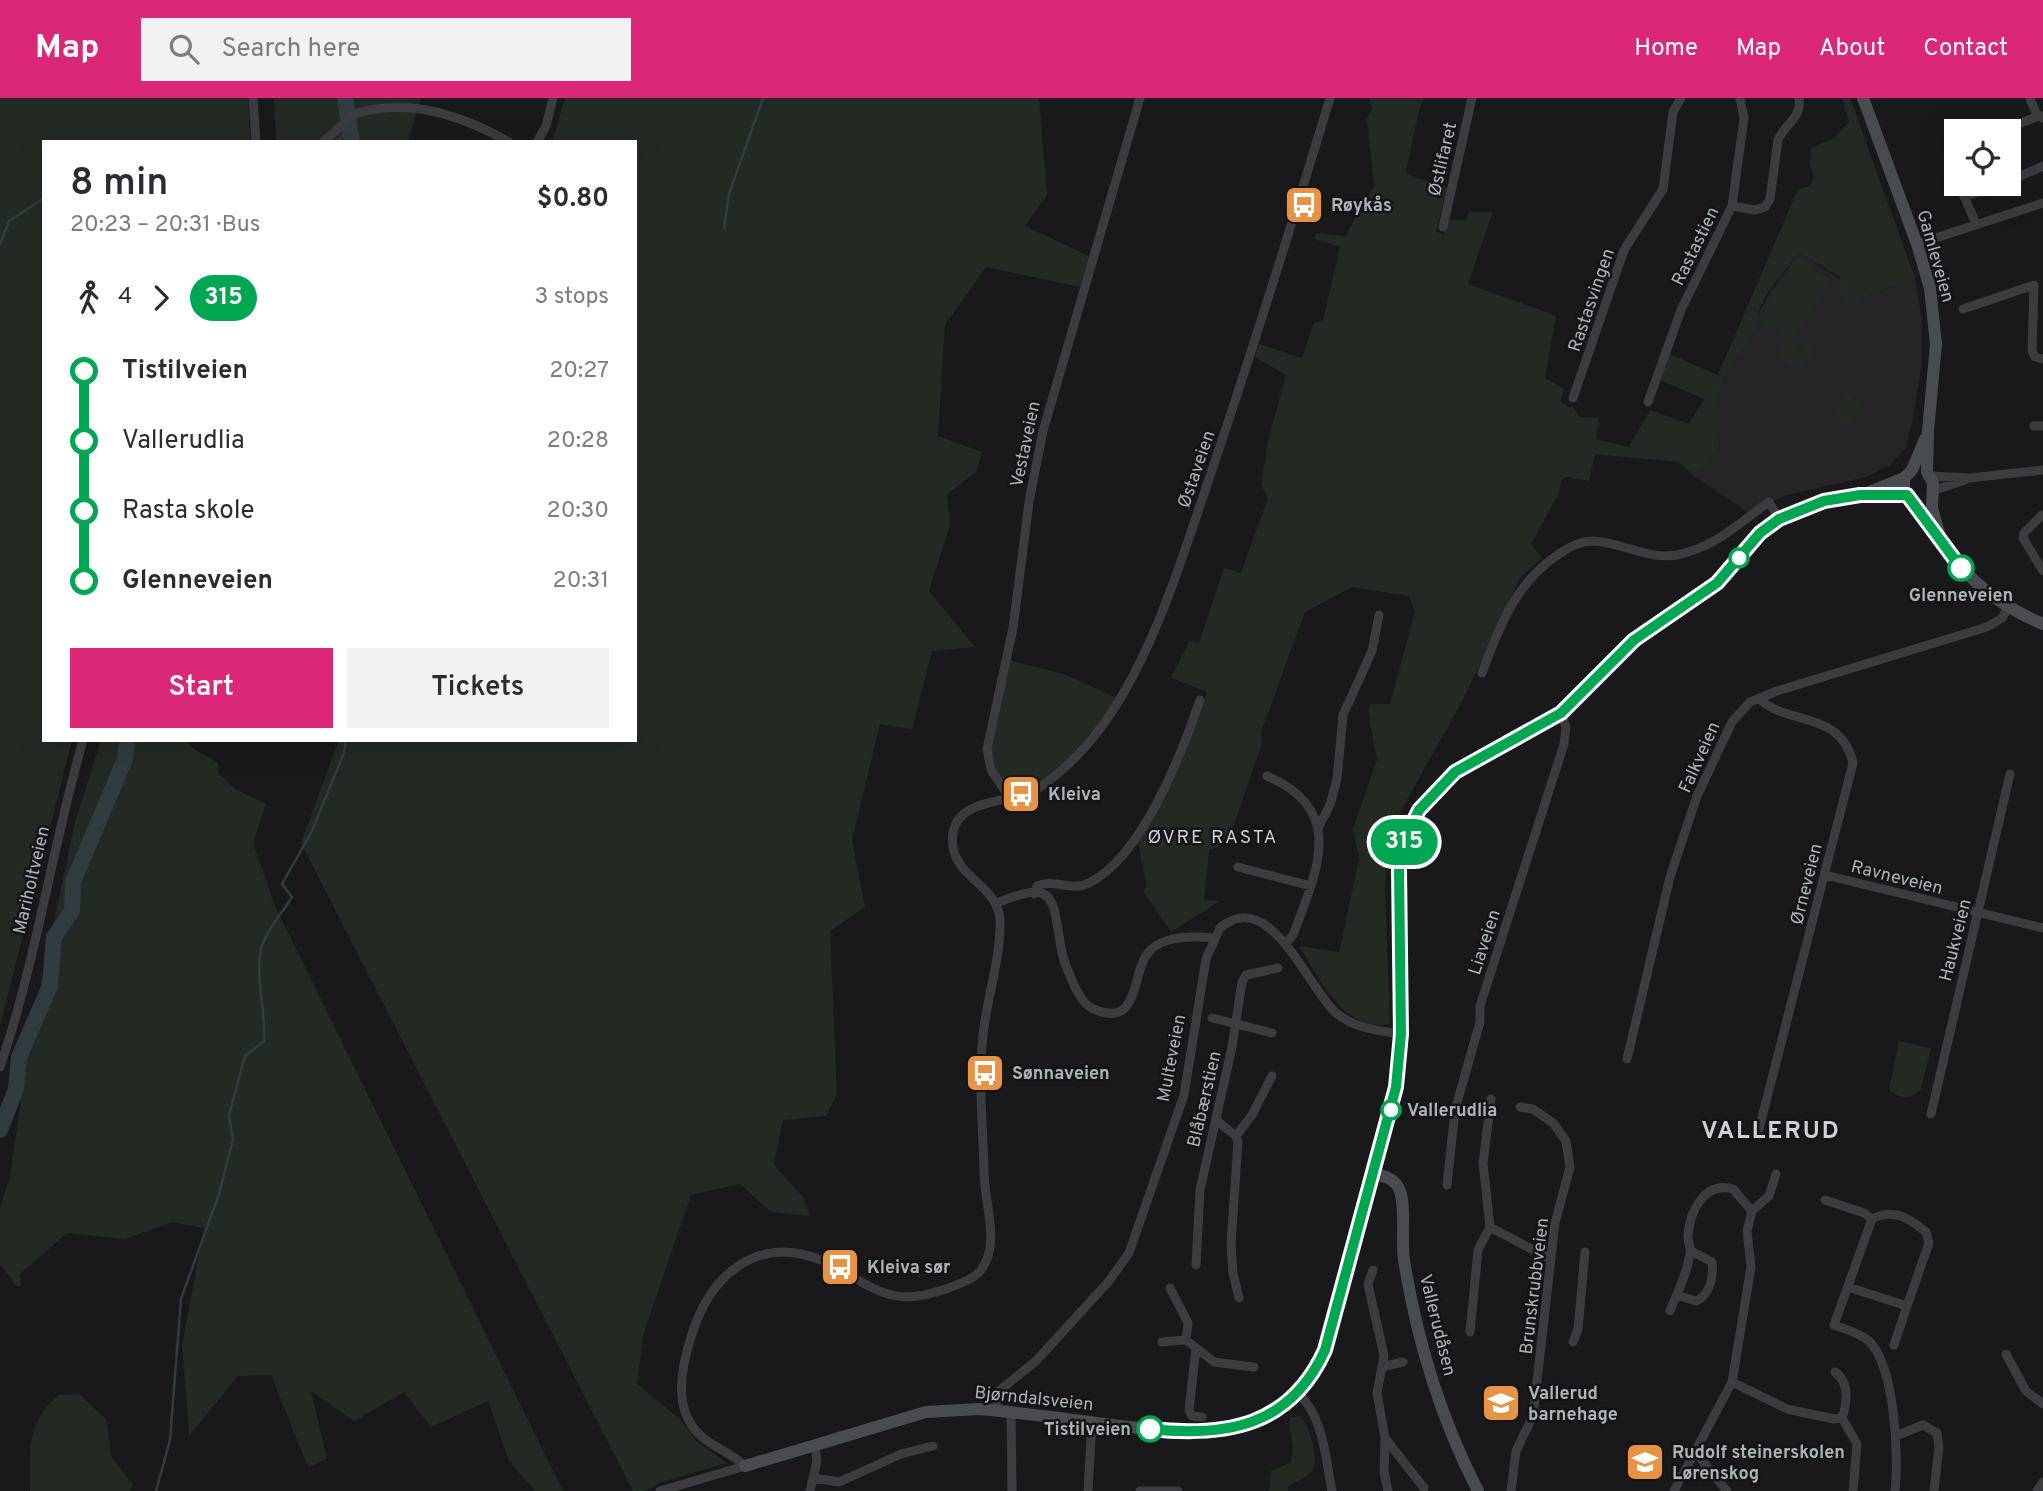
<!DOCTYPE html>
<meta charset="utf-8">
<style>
body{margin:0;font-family:Overpass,sans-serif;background:#f2f2f3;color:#2b2b33;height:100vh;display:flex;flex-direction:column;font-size:26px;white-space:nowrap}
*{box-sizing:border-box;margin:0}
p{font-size:23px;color:#7c7c81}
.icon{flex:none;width:38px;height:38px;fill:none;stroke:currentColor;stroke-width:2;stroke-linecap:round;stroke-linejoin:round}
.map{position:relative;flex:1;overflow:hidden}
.sheet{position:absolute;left:42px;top:42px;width:595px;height:602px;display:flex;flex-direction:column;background:#fff;border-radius:0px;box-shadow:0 7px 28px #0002}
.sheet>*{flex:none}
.badge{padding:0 14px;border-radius:23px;font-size:24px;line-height:46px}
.controls{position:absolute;left:1944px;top:21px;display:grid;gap:14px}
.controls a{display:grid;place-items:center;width:77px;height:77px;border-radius:0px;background:#fff;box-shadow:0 7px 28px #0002;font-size:35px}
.map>.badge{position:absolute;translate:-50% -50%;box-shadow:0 0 0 4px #fff}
.legs{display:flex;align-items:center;gap:10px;height:77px;padding:0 28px;font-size:23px}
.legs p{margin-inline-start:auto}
.headline{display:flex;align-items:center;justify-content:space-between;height:119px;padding:0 28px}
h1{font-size:38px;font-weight:600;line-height:52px}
.cta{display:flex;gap:14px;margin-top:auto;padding:14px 28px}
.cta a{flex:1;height:80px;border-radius:0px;background:#db2777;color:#fff;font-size:28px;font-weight:600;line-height:80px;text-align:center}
.cta a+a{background:#f2f2f3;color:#2b2b33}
ul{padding:0 28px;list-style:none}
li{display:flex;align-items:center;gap:24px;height:70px;font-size:26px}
li i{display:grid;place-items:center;width:10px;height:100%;margin:0 9px;background:currentColor}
li i::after{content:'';width:18px;height:18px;margin:-9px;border:5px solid;border-radius:50%;background:#fff}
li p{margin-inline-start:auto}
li:first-child i{background:linear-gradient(#0000 50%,currentColor 0)}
li:last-child i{background:linear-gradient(currentColor 50%,#0000 0)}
header{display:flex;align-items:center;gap:42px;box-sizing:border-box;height:98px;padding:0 35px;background:#db2777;color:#fff}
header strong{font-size:33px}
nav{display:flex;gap:38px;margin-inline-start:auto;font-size:24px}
.search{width:490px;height:63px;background:#f2f2f3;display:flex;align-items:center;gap:18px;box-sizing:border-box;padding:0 24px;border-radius:0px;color:#7c7c81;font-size:26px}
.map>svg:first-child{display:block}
.built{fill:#252528}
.green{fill:#232a23}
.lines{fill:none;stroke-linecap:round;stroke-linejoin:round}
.stream{stroke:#313c40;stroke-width:2.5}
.river{stroke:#313c40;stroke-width:16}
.street{stroke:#3a3c3f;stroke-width:9}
.secondary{stroke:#484b4f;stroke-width:12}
.line-1-casing{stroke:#fff;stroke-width:16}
.line-1{stroke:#00a651;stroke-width:10}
.stop-1-dot{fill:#fff;stroke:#00a651;stroke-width:3.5}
.labels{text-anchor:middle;stroke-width:5;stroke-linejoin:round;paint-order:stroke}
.street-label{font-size:18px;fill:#acb3b9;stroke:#141416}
.poi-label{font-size:18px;font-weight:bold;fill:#acb3b9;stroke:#141416;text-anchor:start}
.stop-label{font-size:18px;font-weight:bold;fill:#acb3b9;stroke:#141416}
.neighbourhood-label{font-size:19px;letter-spacing:2px;fill:#cdd1d6;stroke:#141416}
.district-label{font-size:24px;font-weight:bold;letter-spacing:2px;fill:#cdd1d6;stroke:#141416}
</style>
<header>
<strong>Map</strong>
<div class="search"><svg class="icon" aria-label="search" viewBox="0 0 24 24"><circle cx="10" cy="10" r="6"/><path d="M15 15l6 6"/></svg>Search here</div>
<nav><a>Home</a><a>Map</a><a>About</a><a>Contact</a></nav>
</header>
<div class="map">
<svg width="2043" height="1393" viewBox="0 0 2043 1393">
<rect width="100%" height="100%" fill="#19191b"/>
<!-- built -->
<path class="built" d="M1799,155L1866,198L1915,180L1922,223V263L1914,315L1906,350L1891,366L1866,379L1787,397L1748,414L1696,380L1720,348L1713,323L1720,287L1757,229L1756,220L1771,193Z"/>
<!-- green -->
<path class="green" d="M0,0H248L250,44H44V642H72L0,928Z
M274,0H421L408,44H276Z
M565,0H1039L1047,97L1025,128L1091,159L1080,189L986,169L945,227L938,338L982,354L976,374L947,396L950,427L929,493L975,549L932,553L912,631L880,626L852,742L865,809L830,833L837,996L826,1018L783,1022L774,1067L802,1098L810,1118L771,1114L740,1086L691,1097L643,1238L637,1286L680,1321L696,1343L727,1365L659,1385L645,1393H633L301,745L339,642H635V44H552Z
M1369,0H1425L1420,8L1406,73C1415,85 1435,80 1447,90L1436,134L1444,136L1448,122H1466L1469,114H1493L1468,186L1556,218L1545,280L1564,291L1561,303L1568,309H1573L1580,319L1599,320L1596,341L1629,349L1650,312L1689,326L1704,301L1660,282L1669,256L1718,277L1798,91L1810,88L1814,79L1810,66L1811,50L1833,41L1849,24L1842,0H1850L1915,180L1866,198L1853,208L1842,201L1840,179L1799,155C1785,174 1754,204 1757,229L1720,287L1713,323L1720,348L1696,380L1679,364L1595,356L1589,383L1567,379L1562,381L1558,397L1531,446L1542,460L1520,480L1464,600L1399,716L1387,752L1385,790L1390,926C1344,935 1319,880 1299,848L1339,854L1359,761L1353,731L1377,662L1368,613L1370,606H1390L1415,513L1409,498L1352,489L1305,514L1261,634L1262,646L1227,746L1209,752L1204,802L1220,803L1171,834L1143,793L1147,789L1137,741L1183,661L1207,594L1171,580L1189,543L1199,545L1224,470L1241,475L1268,400L1261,387L1268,343L1286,277L1255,259L1259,246L1302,260L1314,225L1323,222L1340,149L1314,141L1316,135L1345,138L1374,88L1367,21L1372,11Z
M1797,160L1832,183L1791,243L1757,220Z
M1785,242L1802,253L1806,246L1815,252L1801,273L1776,255Z
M1845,295L1861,306L1848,327L1838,322L1840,318L1832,315Z
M1009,562L1066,577L1117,600C1090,638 1063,671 1022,695L998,678L990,658Z
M101,642H190L188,645C196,656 209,656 218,666L219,676L235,691L266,706L253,745L274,806L563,1393H535L509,1363L488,1303L431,1329L404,1294L354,1323L311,1293L327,1361L308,1369L271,1277L238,1278L189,1338L182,1247L204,1130L172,1124L125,1141L67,1135L20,1176L21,1188H16L0,1165V1109L10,1079L22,993L25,940L40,889L75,724Z
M1899,943L1931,950L1921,991C1912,1002 1899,1001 1889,992Z
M79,1296L106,1321L112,1360L133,1387L130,1393H30C30,1351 26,1327 58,1297Z
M1300,1318C1309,1327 1320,1360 1312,1373C1307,1380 1295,1383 1288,1389V1393H1269L1271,1373L1290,1365C1298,1344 1287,1339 1290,1320Z"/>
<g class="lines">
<!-- stream -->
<path class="stream" d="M337,44L351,27
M724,130L729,96L763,0
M0,146L9,123L44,100
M156,1393L170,1342L181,1201L219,1096L233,1041L229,1017L245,958L264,943C266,912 255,882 261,851C265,834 283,814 292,799L282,786L311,735L344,655L346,642"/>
<!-- river -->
<path class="river" d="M345,0L352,44
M0,1032L16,991L19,959L50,888L54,839L72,813L73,784L125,661L127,642"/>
<!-- street -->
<path class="street" d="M253,0L256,44
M2030,0L2036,15L2043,20
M2000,33L2039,18
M323,44C335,35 344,23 357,15C410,0 461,17 509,44
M537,44L546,28L553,0
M1956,52L1950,57L1956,78
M2009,83L2043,68
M1959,86L1976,126
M1964,99L2000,86
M1732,108L1755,112L1765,109L1770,101L1778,42C1785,25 1802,21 1799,0
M1443,129L1472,0
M1917,146L2043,105
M1963,211L2034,187L2032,253L2035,259L2043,261
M1573,300L1624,152L1663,91L1673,14L1681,0
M1648,304L1681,212L1732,108L1744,20L1740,0
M2034,328H2043
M1931,378L1970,380L2043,372
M1932,393L1965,382
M2042,417L2024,435L2023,440L2043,473
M1482,575C1499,529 1516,484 1559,456C1569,449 1580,443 1593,443C1622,444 1647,462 1677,457C1716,449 1739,425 1769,404L1779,421
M1267,678C1348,712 1316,775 1293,837L1286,845
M1010,700L991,672L987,651L1013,530L1029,404L1043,333L1140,0
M1318,730L1330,707L1337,681L1343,617L1372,553L1379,517
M1238,769L1311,788
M1825,777L2043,830
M1034,796L1037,788C1053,780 1072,794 1089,785C1142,759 1182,655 1200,602
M997,805C1057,780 1052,800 1061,849C1063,863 1069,876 1075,889C1080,899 1085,908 1096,912C1140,930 1132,873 1148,855C1162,837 1193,838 1213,840
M1212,920L1272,935
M1627,961L1670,779L1697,698L1732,624L1750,604L1777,593L1987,529L2002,520L2008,510
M0,969C36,864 52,750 83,642
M1491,1001L1483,1065L1490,1129L1550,1161
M1931,1016L2010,676
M1216,1022L1236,1038L1238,1044L1231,1146L1233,1175L1239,1200
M1759,1031L1853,665C1841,611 1784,628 1759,600
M1236,1038L1252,1017L1272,978
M1447,1087L1455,1012L1480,924V908L1564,646L1566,629L1561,615
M1825,1102L1864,1115L1872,1121
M1196,1167L1200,1092L1232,949L1242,884L1246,877L1278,870
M1373,1172L1368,1186L1384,1258L1377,1295L1385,1340L1384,1374L1388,1393
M1848,1189L1907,1208L1929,1145L1926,1134C1909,1120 1894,1110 1872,1121L1834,1227C1845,1231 1860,1235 1869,1243C1895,1269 1899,1358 1895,1393
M1170,1190L1188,1225L1186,1242
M1677,1197L1696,1203C1710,1197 1714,1179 1712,1164L1691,1153
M1670,1213C1677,1195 1688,1174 1690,1155C1691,1150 1688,1145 1688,1139C1689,1113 1705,1083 1733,1091L1752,1113
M1470,1234L1478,1152L1490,1129
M1162,1244L1186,1242L1214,1264L1254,1269
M1573,1244L1578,1231L1585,1154
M1894,1247L1907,1208
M1196,1250L1189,1312L1192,1318L1202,1319
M2006,1256L2026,1293L2043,1306
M1382,1269L1403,1264
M1732,1284L1787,1311L1834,1321L1842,1320C1847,1305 1850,1285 1835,1274
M1297,1294C1324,1319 1325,1358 1332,1393
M995,1313L1000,1292L1036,1263L1109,1183L1129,1155L1184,997L1206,861L1220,830C1270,787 1309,892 1336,915C1354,930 1378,933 1401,936
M1011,1315L1012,1393
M1842,1320L1857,1346L1853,1393
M1898,1337L1923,1327L1937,1335L1939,1349L1934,1393
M1385,1340L1424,1390
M1696,1355L1727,1393
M745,1368C734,1357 718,1351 706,1342C672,1317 680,1274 691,1239C709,1179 755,1136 821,1162C846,1172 866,1191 892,1197C911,1202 931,1196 949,1190C960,1185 973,1182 981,1172C1001,1146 984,1104 984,1074C983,1029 978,982 983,937C987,899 1001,860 1000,822C998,788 958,781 953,749C946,696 1012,708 1039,690C1069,669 1096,639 1115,609C1158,541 1182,460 1208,384C1251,257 1291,129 1330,0
M813,1380L839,1384L901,1356L933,1348
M660,1393L745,1368
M810,1393L817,1363L815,1348
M1088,1393L1092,1324
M1140,1393H1178
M1511,1393L1516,1353L1533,1318L1555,1125L1570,1069L1566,1043L1553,1025L1533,1011L1520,1009
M1674,1393L1732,1284L1751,1169L1747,1133L1752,1113L1769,1098L1776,1076
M2037,1393L2043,1384"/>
<!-- secondary -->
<path class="secondary" d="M1863,0L1917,146L1930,190L1936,246L1928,333L1927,374L1933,385L1932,410L1941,442
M1925,341L1912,372L1904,380V393C1952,455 1966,493 2043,526
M1869,394L1904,380
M1374,1076C1385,1078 1396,1081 1400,1093C1406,1111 1401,1142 1404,1162C1417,1243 1441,1321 1478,1393
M745,1368L926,1314L979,1311C1024,1315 1068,1321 1112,1327C1199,1337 1282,1346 1325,1252L1396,989L1401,936L1399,771L1405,740L1419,712L1455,674L1561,615L1634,542L1717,485L1753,443L1779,421L1824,403L1860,397H1907"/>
</g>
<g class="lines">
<!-- line-1 casing -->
<g class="line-1-casing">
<path id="line-1" d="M1150,1331C1226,1339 1290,1329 1325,1252L1396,989L1401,936L1399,771L1405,740L1419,712L1455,674L1561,615L1634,542L1717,485L1760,435L1779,421L1824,403L1860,397H1907L1961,470"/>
</g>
<!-- line-1 -->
<use href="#line-1" class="line-1"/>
</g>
<!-- icons -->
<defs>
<g id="bus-square" transform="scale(2.0125)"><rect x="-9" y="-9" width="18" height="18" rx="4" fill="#e69346" stroke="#141416"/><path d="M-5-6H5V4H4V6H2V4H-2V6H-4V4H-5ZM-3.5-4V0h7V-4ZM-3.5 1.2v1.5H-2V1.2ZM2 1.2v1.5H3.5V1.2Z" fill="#fff"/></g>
<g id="school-square" transform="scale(2.0125)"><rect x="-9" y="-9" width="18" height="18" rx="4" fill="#e69346" stroke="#141416"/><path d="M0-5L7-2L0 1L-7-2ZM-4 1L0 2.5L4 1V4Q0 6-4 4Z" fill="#fff"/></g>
</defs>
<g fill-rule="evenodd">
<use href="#bus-square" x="1304" y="107"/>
<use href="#bus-square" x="1021" y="696"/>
<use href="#bus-square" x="985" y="975"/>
<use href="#bus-square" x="840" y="1169"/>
<use href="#school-square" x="1501" y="1305"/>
<use href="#school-square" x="1645" y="1364"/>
</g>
<!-- markers -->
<g class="stop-1-dot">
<circle cx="1739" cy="460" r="9"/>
<circle cx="1961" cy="470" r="12"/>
<circle cx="1391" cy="1012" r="9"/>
<circle cx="1150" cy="1331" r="12"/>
</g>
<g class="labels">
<!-- street labels -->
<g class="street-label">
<text transform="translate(1442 61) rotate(-77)" y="6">Østlifaret</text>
<text transform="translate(1695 148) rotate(-64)" y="6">Rastastien</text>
<text transform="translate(1936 158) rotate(74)" y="6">Gamleveien</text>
<text transform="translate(1591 202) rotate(-71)" y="6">Rastasvingen</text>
<text transform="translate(1025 346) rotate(-78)" y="6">Vestaveien</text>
<text transform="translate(1196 371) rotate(-71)" y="6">Østaveien</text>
<text transform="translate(1699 659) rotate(-66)" y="6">Falkveien</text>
<text transform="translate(1897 779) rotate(14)" y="6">Ravneveien</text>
<text transform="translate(31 782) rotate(-77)" y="6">Mariholtveien</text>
<text transform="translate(1806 786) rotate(-76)" y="6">Ørneveien</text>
<text transform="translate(1955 842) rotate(-76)" y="6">Haukveien</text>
<text transform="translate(1484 844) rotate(-72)" y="6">Liaveien</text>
<text transform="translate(1171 960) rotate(-79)" y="6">Multeveien</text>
<text transform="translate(1204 1001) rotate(-77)" y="6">Blåbærstien</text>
<text transform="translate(1534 1188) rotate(-83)" y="6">Brunskrubbveien</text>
<text transform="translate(1438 1227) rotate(76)" y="6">Vallerudåsen</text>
<text transform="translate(1034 1300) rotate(6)" y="6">Bjørndalsveien</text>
</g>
<!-- poi labels -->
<g class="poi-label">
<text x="1331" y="113">Røykås</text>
<text x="1048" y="702">Kleiva</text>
<text x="1012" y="981">Sønnaveien</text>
<text x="867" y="1175">Kleiva sør</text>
<text x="1528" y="1301">Vallerud<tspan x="1528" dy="21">barnehage</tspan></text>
<text x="1672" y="1360">Rudolf steinerskolen<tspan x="1672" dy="21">Lørenskog</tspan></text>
</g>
<!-- stop labels -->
<g class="stop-label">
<text x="1961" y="503">Glenneveien</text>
<text x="1407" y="1018" text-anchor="start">Vallerudlia</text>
<text x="1131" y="1337" text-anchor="end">Tistilveien</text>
</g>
<!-- neighbourhood labels -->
<g class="neighbourhood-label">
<text x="1213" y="745">ØVRE RASTA</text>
</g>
<!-- district labels -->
<g class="district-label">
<text x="1771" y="1040">VALLERUD</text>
</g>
</g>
</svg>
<div class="controls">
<a><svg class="icon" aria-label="locate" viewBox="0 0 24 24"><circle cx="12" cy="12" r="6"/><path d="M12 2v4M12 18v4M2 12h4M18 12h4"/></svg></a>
</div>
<b class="badge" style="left:1404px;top:744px;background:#00a651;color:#fff">315</b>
<section class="sheet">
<div class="headline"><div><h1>8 min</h1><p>20:23 – 20:31 · Bus</p></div><b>$0.80</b></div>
<div class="legs"><svg class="icon" aria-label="walk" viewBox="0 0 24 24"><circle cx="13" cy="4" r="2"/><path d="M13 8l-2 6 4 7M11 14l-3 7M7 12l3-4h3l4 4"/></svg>4<svg class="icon" aria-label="forward" viewBox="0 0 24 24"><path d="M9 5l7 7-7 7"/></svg><b class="badge" style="background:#00a651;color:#fff">315</b><p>3 stops</p></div>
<ul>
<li><i style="color:#00a651"></i><b>Tistilveien</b><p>20:27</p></li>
<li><i style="color:#00a651"></i><span>Vallerudlia</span><p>20:28</p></li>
<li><i style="color:#00a651"></i><span>Rasta skole</span><p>20:30</p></li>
<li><i style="color:#00a651"></i><b>Glenneveien</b><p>20:31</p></li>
</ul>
<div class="cta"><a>Start</a><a>Tickets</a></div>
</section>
</div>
